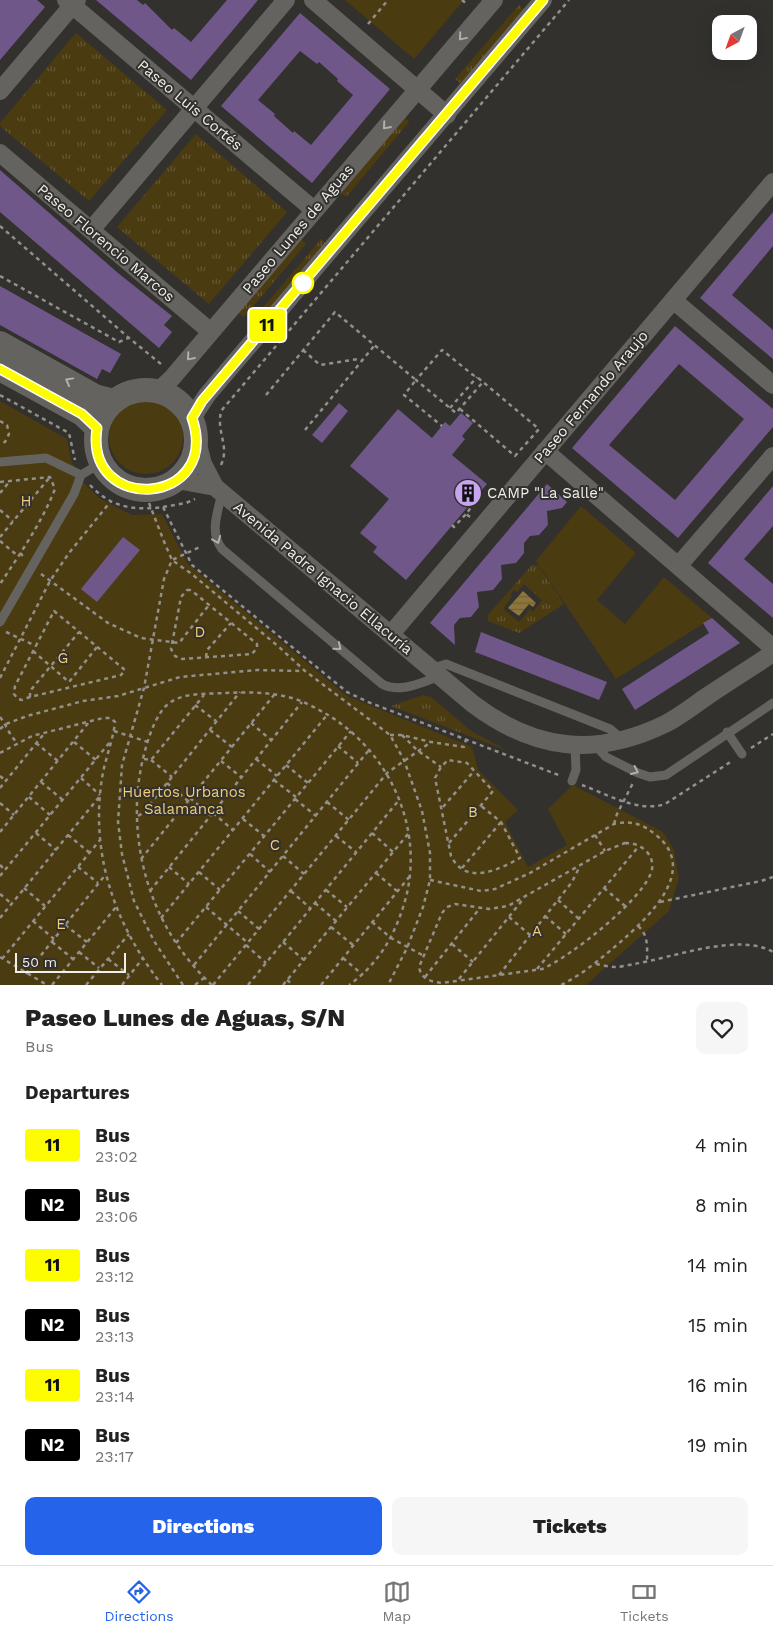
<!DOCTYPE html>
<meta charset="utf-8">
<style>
body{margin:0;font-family:"Work Sans",sans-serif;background:#f6f6f6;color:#222;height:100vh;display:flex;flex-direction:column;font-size:19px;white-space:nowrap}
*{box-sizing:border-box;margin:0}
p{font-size:16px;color:#767676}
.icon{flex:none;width:28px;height:28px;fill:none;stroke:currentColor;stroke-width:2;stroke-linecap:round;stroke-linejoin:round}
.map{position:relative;height:985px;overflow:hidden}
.sheet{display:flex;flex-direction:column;background:#fff;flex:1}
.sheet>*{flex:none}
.badge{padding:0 10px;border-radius:4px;font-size:18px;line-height:32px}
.needle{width:32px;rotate:221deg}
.buttons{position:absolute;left:712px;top:15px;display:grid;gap:10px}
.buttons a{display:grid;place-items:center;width:45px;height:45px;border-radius:10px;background:#fff;box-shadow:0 5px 20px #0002;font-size:25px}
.scale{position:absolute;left:15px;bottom:12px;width:111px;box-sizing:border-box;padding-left:5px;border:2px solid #f0efec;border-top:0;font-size:14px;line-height:18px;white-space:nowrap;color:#f0efec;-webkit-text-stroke:4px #33312d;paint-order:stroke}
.map>.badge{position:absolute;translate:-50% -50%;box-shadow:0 0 0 2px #fff}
h2{padding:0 25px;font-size:19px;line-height:45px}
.round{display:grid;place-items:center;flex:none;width:52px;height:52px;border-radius:10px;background:#f6f6f6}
.overview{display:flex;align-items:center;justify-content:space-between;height:85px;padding:0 25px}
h1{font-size:24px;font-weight:800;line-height:38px}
.button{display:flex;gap:10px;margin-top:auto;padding:10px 25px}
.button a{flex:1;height:58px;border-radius:10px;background:#2563eb;color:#fff;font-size:20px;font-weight:800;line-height:58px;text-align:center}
.button a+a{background:#f6f6f6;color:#222}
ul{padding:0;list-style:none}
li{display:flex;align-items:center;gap:15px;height:60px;padding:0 25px}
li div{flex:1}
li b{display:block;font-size:19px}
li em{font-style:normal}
li .badge{min-width:55px;font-weight:700;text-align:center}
.menu{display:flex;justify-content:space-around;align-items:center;height:70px;border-top:1px solid #e0e0e0;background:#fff;font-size:14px;color:#767676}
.menu a{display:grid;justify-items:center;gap:2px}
.menu .active{color:#2563eb}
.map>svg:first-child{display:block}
.grass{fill:url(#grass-tufts);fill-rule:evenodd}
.green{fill:#4b3b11}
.water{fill:url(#water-rules)}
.building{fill:#6f5789;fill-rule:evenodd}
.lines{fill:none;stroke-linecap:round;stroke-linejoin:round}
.path{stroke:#92908d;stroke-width:2.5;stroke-dasharray:4 4;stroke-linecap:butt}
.service{stroke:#65635f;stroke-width:9}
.minor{stroke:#65635f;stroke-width:18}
.secondary{stroke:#65635f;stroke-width:24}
.oneway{stroke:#b1b0ad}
.line-casing{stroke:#fff;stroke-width:11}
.line{stroke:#fdfd00;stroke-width:8}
.stop-dot{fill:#fff;stroke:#fdfd00;stroke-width:2.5}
.labels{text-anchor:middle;stroke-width:4;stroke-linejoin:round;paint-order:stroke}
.street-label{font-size:15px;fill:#f0efec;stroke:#33312d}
.poi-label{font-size:15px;fill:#f0efec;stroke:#33312d;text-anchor:start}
.park-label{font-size:15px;fill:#f0cd77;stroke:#33312d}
</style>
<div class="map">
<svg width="773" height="985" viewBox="0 0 773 985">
<defs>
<pattern id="grass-tufts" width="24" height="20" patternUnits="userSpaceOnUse" patternTransform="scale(1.25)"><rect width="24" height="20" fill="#4b3b11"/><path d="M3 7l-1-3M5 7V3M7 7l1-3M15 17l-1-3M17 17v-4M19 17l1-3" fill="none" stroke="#655834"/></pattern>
<pattern id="water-rules" width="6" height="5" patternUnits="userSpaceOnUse" patternTransform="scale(1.25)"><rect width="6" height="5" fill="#8e763b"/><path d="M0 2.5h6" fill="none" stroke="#6e6140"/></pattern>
</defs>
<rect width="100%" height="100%" fill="#33312d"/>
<!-- grass -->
<path class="grass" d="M519,5L524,10L461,84L455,79Z
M76,33L167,110L89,201L0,126V123Z
M404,117L409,122L346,197L340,192Z
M196,134L287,212L209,304L117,227Z
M301,239L306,244L244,317L238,313Z
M321,239L326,243L255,327L250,323Z
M532,565H538L564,604L519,633L488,621V615ZM524,584L542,600L533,612L530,609L519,622L503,609L512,596L510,595L514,590L517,592Z
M423,695L431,697L471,731L508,751L391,706Z"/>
<!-- green -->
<path class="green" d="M345,0H464L414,59Z
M109 437a37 37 0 1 1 74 0a37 37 0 1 1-74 0Z
M0,401L67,439L71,460L78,477L99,498L132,515L162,514L188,564L347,696L470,746L473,750L478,770L518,810L505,822L528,867L567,845L548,809L573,785L663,832L674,850L679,878L669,911L586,985H0Z
M581,506L636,553L597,600L625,624L664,577L712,618L616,679L536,561Z"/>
<!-- water -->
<path class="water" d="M523,591L536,603L533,607L529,604L519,616L508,608Z"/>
<!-- building -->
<path class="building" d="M0,0H37L45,7L0,60Z
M96,0H137L143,5L145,3L172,30L174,28L191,42L227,0H258L191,80Z
M300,13L390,89L312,183L221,106ZM300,51L317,64L319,62L338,79L337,81L353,95L311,145L294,131L293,133L274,116L275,114L258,100Z
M0,170L118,273L172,316L164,325L172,332L159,348L0,212Z
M773,212V246L732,295L773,330V359L700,298Z
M0,286L121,354L110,373L102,369L97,379L0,325Z
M675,326L773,409V427L678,538L572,448ZM679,364L744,419L675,500L609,445Z
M339,403L348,411L322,443L312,435Z
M398,409L432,438L445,422L450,426L461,413L473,423L462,436L465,439L452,455L487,484L406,580L373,552L377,547L360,533L389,499L350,466Z
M547,484L567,502L562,508L547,511L548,525L539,535L530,536L524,543V553L516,563L501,565L502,579L493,590L477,592L479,607L471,617L460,618L454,625L455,645L430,623Z
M773,486V526L744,559L773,584V618L708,563Z
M123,537L140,550L97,602L81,589Z
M712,618L740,643L635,710L622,689L709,633L703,623Z
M481,632L607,682L599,700L475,652Z"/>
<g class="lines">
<!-- path -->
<path class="path" d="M462,0L468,5
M368,24L388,0
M0,226L129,338L161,364
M0,276L119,342L128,338
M303,350L320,365L358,359L362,361
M0,395L69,433L75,460
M266,395L335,312L416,380L404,395L442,426
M450,408L477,377
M460,409L515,456L539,429L477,377L473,375L442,350L416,380L456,413L483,382
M0,421L7,425L9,434L5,442L0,443
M305,430L374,346
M221,465C228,450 221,439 220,424C220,420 220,416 221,411L569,0
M0,482L50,477L55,489C42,522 20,554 0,584
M90,485C110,507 134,511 163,507L192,565L347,692L368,702L561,776
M0,493L10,481
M149,503L165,544L172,560L193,575L279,647L305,671L390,735L404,760L422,811L430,853V880L423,907L407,948L388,985
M163,507L186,503L195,499
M0,510L13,521
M470,517L466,514L479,497
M452,525L454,527L466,514
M0,537L50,477
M0,541L18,556
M20,553L25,558
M41,574L108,623L141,638L179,643L209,605
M187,590H190L192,591L257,644V648L252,654L182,659L175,656L171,649L181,597Z
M54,611L125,670L121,675L30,697L22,700L18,699L14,694L15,686Z
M6,632L36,646
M33,651L69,682L97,647
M206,657L207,650L231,623
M0,678L50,581L69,553L111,501
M30,697V691L79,632
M195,705L216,721
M0,717C7,726 10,737 18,743
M251,723L271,740
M0,729L6,724L27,716L83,701L118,696L180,677L257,670L303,671
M210,730L232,747
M114,731L148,742
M390,735H402L431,742L464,747L466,739
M402,735L417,750L441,767
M74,742L96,760
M36,743L58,761
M338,746L358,763
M751,748L773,734
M0,753L32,736L103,718H111L115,722C113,741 105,759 102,778C90,855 115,925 162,985
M144,759L151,760L204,695
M256,759L277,776
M151,760L172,777
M221,761L241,777
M286,765L308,783
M0,776L6,781
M81,778L100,795
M274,780L296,797
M41,782L63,800
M167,783L188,801
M582,785C607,794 638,813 665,804L732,761
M0,788L43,735
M29,797L50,815
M190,798L210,815
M295,799L316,816
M327,802L349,820
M0,803L14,815
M443,807L474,771
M213,813L233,830
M138,816L143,813L240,692
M243,819L264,836
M614,824L617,814L633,783
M0,832L89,722
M36,833L56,850
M372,833L393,852
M68,835L90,853
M595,835L605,851
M336,836L356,852
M449,843L493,791L467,763L448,760L441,767L435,778L451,856C466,886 498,870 520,858L501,822L480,805
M625,843C633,843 640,845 646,851C651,856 653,862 652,869C647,897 569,958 542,969L442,983C431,982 421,979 419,967L442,913L447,907L455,904L489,909L508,906L605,851Z
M250,854L270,872
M283,856L304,874
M141,859L274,695
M0,865L5,870
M78,867L98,883
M169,867L189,884
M462,868L501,822
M199,872L220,890
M376,873L397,891
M0,876L110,742
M430,880L481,891L495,889L530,873L614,824C631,820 643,824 656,835C698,869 652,913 625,938C604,956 585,973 561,985
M24,888L45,906
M604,888L625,906
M326,890L347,907
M150,891L302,702
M291,891L310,908
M0,894L12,904
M558,900L579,919
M660,902L761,881L773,877
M315,903L336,921
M206,907L248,943
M238,911L259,929
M545,916L566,934
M509,917L530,935
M0,918L100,796
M161,918L327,715
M33,921L54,939
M372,922L391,938L424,956
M65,925L87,942
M638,926C649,935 647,949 647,962
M331,927L353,945
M52,942L73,959
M283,942L304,960
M176,943L351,731
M452,944L473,962
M246,945L266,963
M79,952L99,968
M0,957L47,985
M343,958L363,975
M2,959L100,840
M108,959L129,975
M596,964C602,965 609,967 615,967C621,967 628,965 634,964C672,958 738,932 773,952
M194,965L369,750
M537,969L639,846
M26,974L106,874
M499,975L572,882L579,868
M425,977L480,908
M459,979L524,898
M287,980L293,985
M52,985L116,907
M86,985L129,934
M122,985L143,958
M183,985L154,941L134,901L122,854L118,822L122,765L144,688L164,579L172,560L202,546
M195,985L204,978
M212,985C161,938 135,872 137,803C137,778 148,722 167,705C181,692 207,694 225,693C246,692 267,692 288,697C302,700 316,708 328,715C389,752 424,827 406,897C397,932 379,964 349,985
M213,985L387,773L431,742
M248,985L399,800
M283,985L408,834
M321,985L410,876"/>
<!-- service -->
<path class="service" d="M0,462L46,458L81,475
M222,493C218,512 209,532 222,549L382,684C401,694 421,682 441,676
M0,622L74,494L81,475L101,463
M431,669L446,664L610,729L623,740
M727,732L742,754
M595,745L606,757L638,773L650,777L666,775L773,703
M572,781L576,770L575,745"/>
<!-- minor -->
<path class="minor" d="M66,0L314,210
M313,0L447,115
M0,91L77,0
M0,153L211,332
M91,230L286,0
M673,300L773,385
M158,391L172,378L211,332L494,0
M192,418L207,395L543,0
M197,441L203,464L215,487
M545,451L773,648
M177,480L215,487L473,704C534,750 595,758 665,724C679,717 693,706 706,697C728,682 751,668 773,653
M679,565L773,456
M391,634L773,182"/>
<!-- secondary -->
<path class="secondary" d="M0,343L95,396L114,401
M0,369L82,414L97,428
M96 440a50 50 0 1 1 100 0a50 50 0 1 1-100 0Z"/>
</g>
<!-- one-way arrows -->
<defs><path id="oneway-chevron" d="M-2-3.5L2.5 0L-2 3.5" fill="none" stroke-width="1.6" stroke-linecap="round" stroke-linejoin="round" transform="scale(1.25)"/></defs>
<g class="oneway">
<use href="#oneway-chevron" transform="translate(462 37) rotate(130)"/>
<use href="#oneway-chevron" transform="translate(386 126) rotate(131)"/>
<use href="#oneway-chevron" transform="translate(190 357) rotate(131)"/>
<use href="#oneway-chevron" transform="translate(69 381) rotate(-151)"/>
<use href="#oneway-chevron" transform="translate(217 540) rotate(68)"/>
<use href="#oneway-chevron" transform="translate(338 647) rotate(40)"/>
<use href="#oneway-chevron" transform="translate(635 771) rotate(25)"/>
</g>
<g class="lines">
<!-- line casing -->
<g class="line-casing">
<path id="line" d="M0,369L82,414L97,428C84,516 222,506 192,418L202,401L543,0"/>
</g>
<!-- line -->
<use href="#line" class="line"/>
</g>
<!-- icons -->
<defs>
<g id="building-disc" transform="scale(1.4375)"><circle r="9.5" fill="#c8a5ef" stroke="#33312d"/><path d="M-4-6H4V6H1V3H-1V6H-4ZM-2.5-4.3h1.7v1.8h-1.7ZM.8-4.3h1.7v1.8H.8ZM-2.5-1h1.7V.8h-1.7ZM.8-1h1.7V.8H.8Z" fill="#111"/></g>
</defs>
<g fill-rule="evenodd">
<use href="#building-disc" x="468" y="493"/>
</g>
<!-- markers -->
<circle class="stop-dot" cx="303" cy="283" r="10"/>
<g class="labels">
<!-- street labels -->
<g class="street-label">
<text transform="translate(190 105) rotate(40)" y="5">Paseo Luis Cortés</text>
<text transform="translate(298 229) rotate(-50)" y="5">Paseo Lunes de Aguas</text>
<text transform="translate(106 243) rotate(40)" y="5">Paseo Florencio Marcos</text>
<text transform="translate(591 397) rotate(-50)" y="5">Paseo Fernando Araujo</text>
<text transform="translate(323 578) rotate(40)" y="5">Avenida Padre Ignacio Ellacuría</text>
</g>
<!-- poi labels -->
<g class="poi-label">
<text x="487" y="498">CAMP "La Salle"</text>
</g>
<!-- park labels -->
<g class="park-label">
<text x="26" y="506">H</text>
<text x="200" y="637">D</text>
<text x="63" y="663">G</text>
<text x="184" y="797">Huertos Urbanos<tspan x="184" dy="17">Salamanca</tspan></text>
<text x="473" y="817">B</text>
<text x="275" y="850">C</text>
<text x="61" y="929">E</text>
<text x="537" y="936">A</text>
</g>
</g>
</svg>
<div class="buttons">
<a><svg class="needle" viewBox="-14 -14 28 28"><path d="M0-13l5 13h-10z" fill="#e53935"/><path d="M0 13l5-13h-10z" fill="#767676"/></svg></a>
</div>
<div class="scale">50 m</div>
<b class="badge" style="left:267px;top:325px;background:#fdfd00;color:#111">11</b>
</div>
<section class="sheet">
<div class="overview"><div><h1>Paseo Lunes de Aguas, S/N</h1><p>Bus</p></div><a class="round"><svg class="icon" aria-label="heart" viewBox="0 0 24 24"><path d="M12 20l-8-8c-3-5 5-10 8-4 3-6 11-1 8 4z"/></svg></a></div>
<h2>Departures</h2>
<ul>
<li><span class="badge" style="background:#fdfd00;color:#111">11</span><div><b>Bus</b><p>23:02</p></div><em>4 min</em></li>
<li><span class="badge" style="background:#000;color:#fff">N2</span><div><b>Bus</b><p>23:06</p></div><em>8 min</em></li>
<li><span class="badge" style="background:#fdfd00;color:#111">11</span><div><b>Bus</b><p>23:12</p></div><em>14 min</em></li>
<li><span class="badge" style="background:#000;color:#fff">N2</span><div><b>Bus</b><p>23:13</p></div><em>15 min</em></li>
<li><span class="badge" style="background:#fdfd00;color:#111">11</span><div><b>Bus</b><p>23:14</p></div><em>16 min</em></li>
<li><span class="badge" style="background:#000;color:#fff">N2</span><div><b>Bus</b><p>23:17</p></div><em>19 min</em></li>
</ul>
<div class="button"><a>Directions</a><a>Tickets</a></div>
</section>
<nav class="menu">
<a class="active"><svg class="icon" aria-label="directions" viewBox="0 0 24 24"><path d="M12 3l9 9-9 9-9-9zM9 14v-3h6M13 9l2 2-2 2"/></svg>Directions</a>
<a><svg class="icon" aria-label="map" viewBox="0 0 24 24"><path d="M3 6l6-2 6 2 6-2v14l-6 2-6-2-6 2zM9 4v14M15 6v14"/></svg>Map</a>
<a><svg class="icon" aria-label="tickets" viewBox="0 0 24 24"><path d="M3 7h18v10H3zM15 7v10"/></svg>Tickets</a>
</nav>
